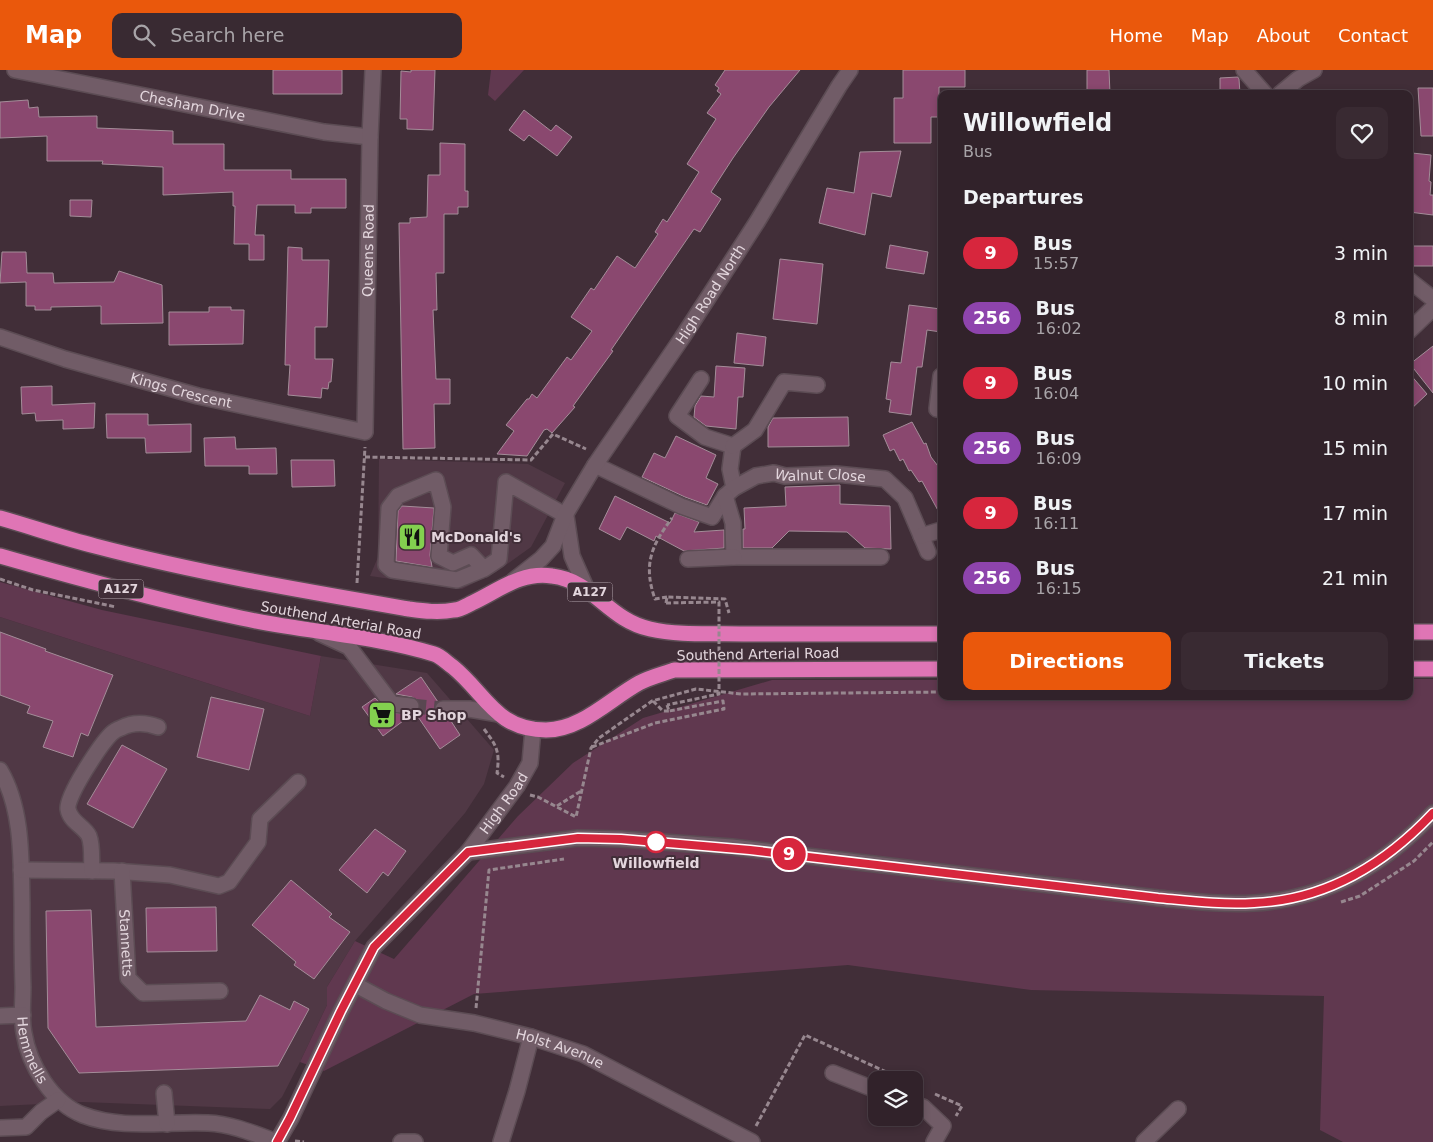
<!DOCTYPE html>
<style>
body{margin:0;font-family:"DejaVu Sans",sans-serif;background:#392a32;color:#f1f3f6;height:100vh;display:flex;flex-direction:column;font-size:19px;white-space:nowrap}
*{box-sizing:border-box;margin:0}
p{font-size:16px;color:#a8a4a8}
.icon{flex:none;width:28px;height:28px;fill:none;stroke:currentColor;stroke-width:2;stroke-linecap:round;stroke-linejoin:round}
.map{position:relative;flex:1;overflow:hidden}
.drawer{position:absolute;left:938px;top:20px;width:475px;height:610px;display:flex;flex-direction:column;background:#31222a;border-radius:10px;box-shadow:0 2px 8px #0003,0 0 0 1px #4c3f47}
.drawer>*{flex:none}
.badge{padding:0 10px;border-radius:16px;font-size:18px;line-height:32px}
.buttons{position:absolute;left:868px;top:1001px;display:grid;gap:10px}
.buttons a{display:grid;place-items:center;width:55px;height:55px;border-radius:10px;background:#31222a;box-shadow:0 2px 8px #0003,0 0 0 1px #4c3f47;font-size:25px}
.map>.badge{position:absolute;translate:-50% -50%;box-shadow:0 0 0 2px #fff}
h2{padding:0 25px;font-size:19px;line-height:45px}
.round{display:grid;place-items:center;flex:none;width:52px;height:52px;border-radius:10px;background:#392a32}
.overview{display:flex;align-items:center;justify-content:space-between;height:85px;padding:0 25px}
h1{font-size:24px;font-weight:600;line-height:38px}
.primary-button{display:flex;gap:10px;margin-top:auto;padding:10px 25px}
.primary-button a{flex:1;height:58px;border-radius:10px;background:#ea580c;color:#fff;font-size:20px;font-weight:600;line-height:58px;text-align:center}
.primary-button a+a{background:#392a32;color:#f1f3f6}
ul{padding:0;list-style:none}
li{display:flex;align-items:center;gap:15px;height:65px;padding:0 25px}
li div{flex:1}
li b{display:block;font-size:19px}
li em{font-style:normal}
li .badge{min-width:55px;font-weight:700;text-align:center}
header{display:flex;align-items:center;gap:30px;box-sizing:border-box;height:70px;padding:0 25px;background:#ea580c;color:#fff}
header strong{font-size:24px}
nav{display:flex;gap:28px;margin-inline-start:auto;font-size:18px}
.search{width:350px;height:45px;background:#392a32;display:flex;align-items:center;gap:12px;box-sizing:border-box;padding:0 18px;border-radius:10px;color:#a8a4a8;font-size:19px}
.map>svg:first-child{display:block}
.built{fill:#503845}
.green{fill:#60384f}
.building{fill:#8a486f;stroke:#a48d99}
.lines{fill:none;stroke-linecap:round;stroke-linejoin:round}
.minor-tunnel{stroke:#594751;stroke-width:15;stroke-dasharray:15 8;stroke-linecap:butt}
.minor-casing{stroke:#5c4c54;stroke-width:18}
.highway-casing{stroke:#5c4c54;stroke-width:18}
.path{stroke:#97878f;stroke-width:3;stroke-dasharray:5 2.5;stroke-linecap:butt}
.minor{stroke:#715c67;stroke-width:15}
.highway{stroke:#df75b5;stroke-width:15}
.path-bridge{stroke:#97878f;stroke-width:3;stroke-dasharray:5 2.5;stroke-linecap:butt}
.line-casing{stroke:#fff;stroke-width:11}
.line{stroke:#d7263d;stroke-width:8}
.stop-dot{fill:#fff;stroke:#d7263d;stroke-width:2.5}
.labels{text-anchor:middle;stroke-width:4;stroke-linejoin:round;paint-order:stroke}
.shield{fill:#412e38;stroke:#b2a4ac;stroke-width:1}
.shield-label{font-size:12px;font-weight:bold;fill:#e3d6dd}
.street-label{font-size:14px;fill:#e3d6dd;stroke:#412e38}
.poi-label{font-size:14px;font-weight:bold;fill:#e3d6dd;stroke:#412e38;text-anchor:start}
.stop-label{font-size:14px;font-weight:bold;fill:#e3d6dd;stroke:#412e38}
</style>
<header>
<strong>Map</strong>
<div class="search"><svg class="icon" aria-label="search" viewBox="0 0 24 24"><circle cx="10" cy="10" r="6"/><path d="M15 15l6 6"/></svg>Search here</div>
<nav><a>Home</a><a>Map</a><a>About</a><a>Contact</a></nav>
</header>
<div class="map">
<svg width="1433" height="1072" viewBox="0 0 1433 1072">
<rect width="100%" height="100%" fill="#412e38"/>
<!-- built -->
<path class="built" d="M379,389L528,394L565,413L531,477L496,502L462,519L370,506L378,487Z
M0,547L310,646L321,586L427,603L494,680L484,714L465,743L355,871L327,917V935L300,992L282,1027L270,1039L82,1032L0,1036Z"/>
<!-- green -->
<path class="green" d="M491,0H524L495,31L488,25Z
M0,512L102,540L321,586L310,646L0,547Z
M1409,609H1433V1072H1343L1320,1060L1324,926L1031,920L848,895L474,924L324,1001L300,992L327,935V917L355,871L394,889L518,746L573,693L643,648L772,610H941V626H1409Z"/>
<!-- building -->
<path class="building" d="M273,0H342V24H273Z
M411,0H435L433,60L407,59V49H400L401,1L411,2Z
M725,0H800L769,37L733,88L711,122L721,129L700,162L694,159L611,280L613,281L573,336L575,337L552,363L547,359L544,360L527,386L497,384L514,361L506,355L527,329H529L532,324L537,328L567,287L571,290L592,261L571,247L591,218L594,220L617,186L635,198L658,164L655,162L663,149L667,152L699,102L687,94L716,49L707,43L721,24L717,21L719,18L715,15Z
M903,0H965V17H939V47H931V73H894V28H903Z
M1087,0H1109L1110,24H1087Z
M1238,7L1239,9L1240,24H1220V8Z
M1418,18H1433V66H1421Z
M28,30L29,38L38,37L39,47L97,46V58L173,61V74H224V100H291V109H346V138H311V143H295V135H257L255,165H264V190H249V174H234L235,136H233V122L163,125V97L102,94L103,91H47V66L0,68V32Z
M524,40L551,61L556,55L572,67L557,86L529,65L524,71L509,60Z
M440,73L465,74V121H468V137H458V144H444V203H436L437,240H433L436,309H450V334H434L435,378L403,379L399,153H410V148L427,147L428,105H440Z
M901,81L891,127L872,123L865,165L819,153L827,118L854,123L860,82Z
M1412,83L1431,85L1429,111L1431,112L1430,125H1433V145L1409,142V101H1410Z
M70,130H92L91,147L70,146Z
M890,175L928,182L924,204L886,198Z
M1410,176H1433V196H1409Z
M288,177L302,178V190H329L327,257H315V289H333L331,312H329L328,319L322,318L321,328L288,325L290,295H285Z
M2,182H26L27,203H53L54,213L114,212L119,201L162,215L163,253L101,254V236L51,237V240H35V236H26V212L0,213Z
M780,189L823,194L817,254L773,249Z
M909,235L941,239V262L927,260L922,297H917L911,345L889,342L891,330L886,329L891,292L901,293Z
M209,237H231V240H244L243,274L169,275V242H209Z
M737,263L766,267L763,296L734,293Z
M1433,276V323L1410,294Z
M716,296L745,298L743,327H738L736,359L706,356L694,347L695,336L701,326L714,327Z
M1409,303L1427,324L1409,341Z
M52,316V335L95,333L94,358L63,359V350L36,351L35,343L22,344L21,317Z
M106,344H148V355L191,354V382L146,383L145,368H107Z
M848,347L849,376L768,377V357L773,348Z
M912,352L924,374L926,373L931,387L941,400V446L922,411L919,412L911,400L909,401L903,389L900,391L894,379L890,381L883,365Z
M676,366L716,385L706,408L718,414L707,435L685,427L642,407L654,383L665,388Z
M235,367L236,379L276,378L277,404H249V396H205L204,368Z
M291,390H334L335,416L292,417Z
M840,415V434L890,436L891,479L865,478L847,462L789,461L772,478H743V459H745L744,438L786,436L785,417Z
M615,426L670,453L675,443L699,452L694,462L724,460V478L684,481L656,466L654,471L627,457L620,470L599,459Z
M402,436L434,438L430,485L432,497L396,491L398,441Z
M0,562L46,579L45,581L113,605L88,666L81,663L73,687L43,677L53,651L27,643L30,636L0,625Z
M421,607L438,632L434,639L435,644L439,647L449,648L460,665L440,679L416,644L420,637L419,632L412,627L396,624Z
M211,627L264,639L249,700L197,687Z
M375,628L388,642L411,645L383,666L362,637Z
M122,675L167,699L133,758L87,734Z
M375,759L406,781L388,806L383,802L367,823L339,800Z
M291,810L332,844L329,847L350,862L314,909L294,895L296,892L252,855Z
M216,837L217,881L147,882L146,838Z
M91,840L96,957L246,951L260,925L290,940L294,931L309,939L278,996L79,1003L48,958L46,841Z"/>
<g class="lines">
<!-- minor-tunnel -->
<path class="minor-tunnel" d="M411,636L443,639"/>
<!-- minor casing -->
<g class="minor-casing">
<g id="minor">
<path id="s1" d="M15,0L324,62L370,67"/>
<path d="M1244,0L1265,24"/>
<path d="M1280,24L1298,9L1314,0"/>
<path d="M1409,210L1433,229"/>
<path d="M1409,261L1433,238"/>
<path id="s2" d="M0,267L65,289L198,326L365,362L370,67L373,0"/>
<path d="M701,309L677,346L705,367L733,376L730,399L734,418"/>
<path d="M937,339L941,306"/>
<path d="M733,376L755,360L784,312L817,315"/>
<path id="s3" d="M595,395L681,436L712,447L725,426L734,418L756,406L774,403L785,406L836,404L885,409L905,428L928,482"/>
<path d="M725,426L733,453L734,487H881"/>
<path d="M566,446L572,486L587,520"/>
<path d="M921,466L941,460"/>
<path d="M688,489L734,487"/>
<path d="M484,499L457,510L392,500L386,495L389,438L398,426L436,410L443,437L439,486L453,493L471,485L484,499L499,489L506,412L565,445"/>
<path id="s4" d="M513,511L541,489L553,476L565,445L595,395L682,268L757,152L839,16L850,0"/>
<path d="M319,563L349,577L392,634L411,636"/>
<path d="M443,639H469L499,644"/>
<path id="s5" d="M0,700C23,739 21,790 22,833C22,861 22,889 23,917C23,932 21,948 24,963C29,995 52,1033 83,1045C122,1060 167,1051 208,1053C232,1054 255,1064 277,1072"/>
<path d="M468,782L578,768L621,769L732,777L1158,828C1190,831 1222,835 1254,833C1326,829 1385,795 1433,743"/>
<path d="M21,800L114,801L170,805L219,816L229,812L258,772L260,749L298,712"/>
<path d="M92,801C91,791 93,776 89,766C84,756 70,752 68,739C66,726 101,674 111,664C114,661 118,659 121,658C133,652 147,653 158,657"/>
<path id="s6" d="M122,801L128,908L143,923L220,921"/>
<path id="s7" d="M356,915L386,931L420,945L474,953L531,967L583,984L752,1072"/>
<path d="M0,946L23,945"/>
<path d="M833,1003L876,1020"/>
<path d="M164,1023L167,1054"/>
<path d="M914,1034L923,1037L943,1056L934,1072"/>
<path d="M0,1058L26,1057L41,1042L58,1030"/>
<path id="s8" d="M277,1072L291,1048L341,941L374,877L468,782L517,716L530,693L533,659"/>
<path d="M401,1072H415"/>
<path d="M501,1072L517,1021L531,967"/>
<path d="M1144,1072L1178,1039"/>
</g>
</g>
<!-- highway casing -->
<g class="highway-casing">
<path id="highway" d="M0,448C32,457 63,468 95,476C198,503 304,521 409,539C424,541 439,543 454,540C460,540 466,536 472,533C498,521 521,501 552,506C594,511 608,550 650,559C680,566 713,563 744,564C810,564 876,564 941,564
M0,486C80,509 160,531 241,548C305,562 372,565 434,584C441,586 447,593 453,597C486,624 496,660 546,660C581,660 610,629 639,613C650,607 663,604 674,600L941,599
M1409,562H1433
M1409,599H1433"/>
</g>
<!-- path -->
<path class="path" d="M365,387L531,390L553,364L586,379
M0,509L33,520L116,537
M357,513L365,377
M667,527L655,529C643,495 651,476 672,448
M666,533L667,527L725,529L729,543
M653,631L663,641H669
M484,659C497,676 500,682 497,703L504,707
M592,677L655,653L724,639L723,631L669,641L667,635
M530,725L538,727L576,747L591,678L599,668L652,631L696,619L741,624L941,622
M557,736L581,721
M1341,832L1360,826L1414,791L1433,772
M476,938L489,800L564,789
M935,1024L962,1036L956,1046
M756,1056L805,965L904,1010
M295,1071L304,1072"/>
<!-- minor -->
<use href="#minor" class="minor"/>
<!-- highway -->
<use href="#highway" class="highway"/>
<!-- path-bridge -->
<path class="path-bridge" d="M666,533L719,532V624L667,635"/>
</g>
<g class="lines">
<!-- line casing -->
<g class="line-casing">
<path id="line" d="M277,1072L290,1048L341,941L374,877L468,782L578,768L621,769L750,780L1158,828C1190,831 1222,835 1254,833C1326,830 1385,794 1433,743"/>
</g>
<!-- line -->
<use href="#line" class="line"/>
</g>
<!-- icons -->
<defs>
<g id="restaurant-square" transform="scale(1.4375)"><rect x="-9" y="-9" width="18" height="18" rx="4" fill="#83d04f" stroke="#412e38"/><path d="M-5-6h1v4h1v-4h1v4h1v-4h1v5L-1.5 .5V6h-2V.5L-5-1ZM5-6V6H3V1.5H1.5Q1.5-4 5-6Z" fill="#111"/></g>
<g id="supermarket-square" transform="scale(1.4375)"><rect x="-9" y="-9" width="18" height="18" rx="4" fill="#83d04f" stroke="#412e38"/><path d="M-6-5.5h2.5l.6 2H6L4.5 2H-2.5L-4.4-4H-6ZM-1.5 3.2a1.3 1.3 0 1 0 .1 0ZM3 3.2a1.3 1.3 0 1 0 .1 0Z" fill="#111"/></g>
</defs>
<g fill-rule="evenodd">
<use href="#restaurant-square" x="412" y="467"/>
<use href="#supermarket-square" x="382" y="645"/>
</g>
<!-- markers -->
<circle class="stop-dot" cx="656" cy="772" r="10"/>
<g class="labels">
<!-- shield labels -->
<g class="shield">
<rect x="98.5" y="509.5" width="45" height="19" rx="4"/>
<rect x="567.5" y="512.5" width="45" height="19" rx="4"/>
</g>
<g class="shield-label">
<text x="121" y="523">A127</text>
<text x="590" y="526">A127</text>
</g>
<!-- street labels -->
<g class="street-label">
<text dy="5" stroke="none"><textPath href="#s1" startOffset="181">Chesham Drive</textPath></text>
<text dy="5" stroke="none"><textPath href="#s2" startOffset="559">Queens Road</textPath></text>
<text dy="5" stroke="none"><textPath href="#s4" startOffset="351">High Road North</textPath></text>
<text dy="5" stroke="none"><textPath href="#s2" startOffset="189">Kings Crescent</textPath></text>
<text dy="5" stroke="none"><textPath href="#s3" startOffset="255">Walnut Close</textPath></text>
<text transform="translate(341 550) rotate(10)" y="5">Southend Arterial Road</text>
<text transform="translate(758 584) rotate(-1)" y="5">Southend Arterial Road</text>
<text dy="5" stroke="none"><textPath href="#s8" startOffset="412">High Road</textPath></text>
<text dy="5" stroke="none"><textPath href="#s6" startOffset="72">Stannetts</textPath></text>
<text dy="5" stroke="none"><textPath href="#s5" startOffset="285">Hemmells</textPath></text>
<text dy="5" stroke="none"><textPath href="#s7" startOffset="215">Holst Avenue</textPath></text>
</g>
<!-- poi labels -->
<g class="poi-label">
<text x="431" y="472">McDonald's</text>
<text x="401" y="650">BP Shop</text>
</g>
<!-- stop labels -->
<g class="stop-label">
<text x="656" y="798">Willowfield</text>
</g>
</g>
</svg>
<div class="buttons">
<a><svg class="icon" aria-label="layers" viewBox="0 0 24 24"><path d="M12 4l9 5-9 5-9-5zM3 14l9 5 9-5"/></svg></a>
</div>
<b class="badge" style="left:789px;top:784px;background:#d7263d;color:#fff">9</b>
<section class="drawer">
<div class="overview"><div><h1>Willowfield</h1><p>Bus</p></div><a class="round"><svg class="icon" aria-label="heart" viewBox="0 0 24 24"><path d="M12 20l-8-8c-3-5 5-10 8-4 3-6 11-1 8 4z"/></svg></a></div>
<h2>Departures</h2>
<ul>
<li><span class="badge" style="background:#d7263d;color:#fff">9</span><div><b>Bus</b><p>15:57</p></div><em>3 min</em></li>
<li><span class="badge" style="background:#8e44ad;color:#fff">256</span><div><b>Bus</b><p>16:02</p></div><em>8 min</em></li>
<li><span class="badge" style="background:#d7263d;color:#fff">9</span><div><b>Bus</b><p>16:04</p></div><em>10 min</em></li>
<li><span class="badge" style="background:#8e44ad;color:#fff">256</span><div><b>Bus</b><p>16:09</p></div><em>15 min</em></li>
<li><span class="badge" style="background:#d7263d;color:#fff">9</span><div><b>Bus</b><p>16:11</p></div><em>17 min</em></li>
<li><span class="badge" style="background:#8e44ad;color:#fff">256</span><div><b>Bus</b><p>16:15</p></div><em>21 min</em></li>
</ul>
<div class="primary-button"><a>Directions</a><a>Tickets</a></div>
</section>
</div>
